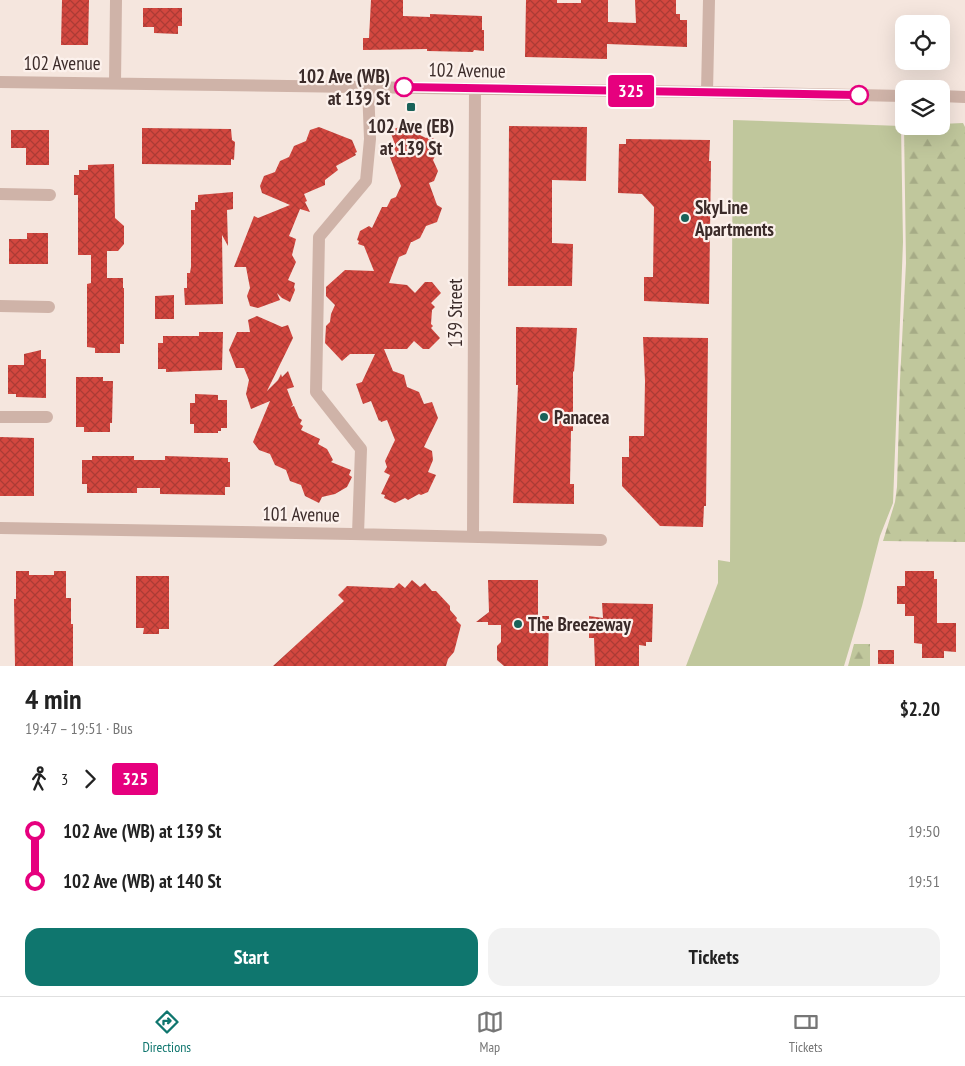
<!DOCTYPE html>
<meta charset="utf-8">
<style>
body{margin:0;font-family:"PT Sans Narrow",sans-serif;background:#f2f2f2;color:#222;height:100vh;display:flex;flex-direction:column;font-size:19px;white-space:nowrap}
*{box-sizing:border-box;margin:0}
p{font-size:16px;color:#767676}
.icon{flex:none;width:28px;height:28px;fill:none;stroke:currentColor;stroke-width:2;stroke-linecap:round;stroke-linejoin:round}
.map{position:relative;height:666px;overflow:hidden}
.side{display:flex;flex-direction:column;background:#fff;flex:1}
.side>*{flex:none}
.badge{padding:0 10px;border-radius:4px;font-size:18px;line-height:32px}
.controls{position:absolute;left:895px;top:15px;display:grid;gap:10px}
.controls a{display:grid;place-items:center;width:55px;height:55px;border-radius:10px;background:#fff;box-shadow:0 5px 20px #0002;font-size:25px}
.map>.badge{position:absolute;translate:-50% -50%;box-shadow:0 0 0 2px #fff}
.legs{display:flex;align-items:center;gap:8px;height:55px;padding:0 25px;font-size:16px}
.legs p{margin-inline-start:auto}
.headline{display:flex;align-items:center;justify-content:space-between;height:85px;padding:0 25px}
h1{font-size:28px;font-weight:700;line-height:38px}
.cta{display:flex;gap:10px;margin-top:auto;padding:10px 25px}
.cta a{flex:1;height:58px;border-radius:15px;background:#0f766e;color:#fff;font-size:20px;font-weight:700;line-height:58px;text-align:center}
.cta a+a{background:#f2f2f2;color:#222}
ul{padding:0 25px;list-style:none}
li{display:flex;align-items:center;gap:18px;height:50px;font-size:19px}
li i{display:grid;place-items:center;width:8px;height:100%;margin:0 6px;background:currentColor}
li i::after{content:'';width:12px;height:12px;margin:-6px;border:4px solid;border-radius:50%;background:#fff}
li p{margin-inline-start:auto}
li:first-child i{background:linear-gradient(#0000 50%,currentColor 0)}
li:last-child i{background:linear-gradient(currentColor 50%,#0000 0)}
.dock{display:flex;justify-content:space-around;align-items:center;height:70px;border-top:1px solid #e0e0e0;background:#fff;font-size:14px;color:#767676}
.dock a{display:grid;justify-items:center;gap:2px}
.dock .active{color:#0f766e}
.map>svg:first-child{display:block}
.grass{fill:#c0c79c}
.forest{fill:url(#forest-firs)}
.building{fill:url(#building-cross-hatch)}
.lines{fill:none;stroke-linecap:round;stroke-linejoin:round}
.minor{stroke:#cfb3a8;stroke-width:12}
.line-1-casing{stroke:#fff;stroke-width:11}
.line-1{stroke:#e6007e;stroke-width:8}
.stop-1-dot{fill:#fff;stroke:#e6007e;stroke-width:2.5}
.poi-dot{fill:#196259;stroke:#fcf1ec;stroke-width:2}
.labels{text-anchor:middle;stroke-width:4.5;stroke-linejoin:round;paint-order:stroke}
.street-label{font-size:19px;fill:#3b2b29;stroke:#fcf1ec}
.stop-label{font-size:19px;font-weight:bold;fill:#3b2b29;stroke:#fcf1ec;text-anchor:end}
.poi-label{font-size:19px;font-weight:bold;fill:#3b2b29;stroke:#fcf1ec;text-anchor:start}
</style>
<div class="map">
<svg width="965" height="666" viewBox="0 0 965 666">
<defs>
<pattern id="forest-firs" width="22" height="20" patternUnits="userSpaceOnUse" patternTransform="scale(1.25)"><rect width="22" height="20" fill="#c0c79c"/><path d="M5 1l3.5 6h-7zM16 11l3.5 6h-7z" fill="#a6ab86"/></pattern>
<pattern id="building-cross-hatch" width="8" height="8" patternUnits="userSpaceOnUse" patternTransform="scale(1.25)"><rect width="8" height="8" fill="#d3473f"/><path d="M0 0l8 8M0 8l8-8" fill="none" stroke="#ac3b35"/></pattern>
</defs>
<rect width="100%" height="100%" fill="#f5e6de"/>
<!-- grass -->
<path class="grass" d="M733,120L901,126L903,242L893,503L880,536L862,606L844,666H686L718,583V560L730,562Z"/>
<!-- forest -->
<path class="forest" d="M963,123L965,127V542L883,541L895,502L897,487L900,380L906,263L904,126H941V124Z
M854,644H870V666H848Z"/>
<!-- building -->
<path class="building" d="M62,0H89L88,45H61Z
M371,0H403V16L430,17V14L482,16V30H484V51L474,50L473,52L427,51V49L363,50V38H369Z
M526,0H557V3H581V0H608V22L636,23L635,0H676V14H680V20H687V47L607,44V59L525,57Z
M143,8H182V26H178V34L154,33V27H143Z
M401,126L426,138L432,135L438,150L433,160L438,171L434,181L429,183L437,205L442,208L437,222L426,226L420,238L412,242H411L406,254L399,257L389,283L407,285L415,293L425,282H432L441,293L431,303L435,307L432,310L431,324L433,326L431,328L440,338L429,349H423L414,341L407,349H384L393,371L404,375L407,387L419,392L424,404L432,402L438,418L424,447L432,451L433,460L428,472L436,475L428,492L421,495L419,494L408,500L405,498L395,503L384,498L385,495L381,494L390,475L384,472L387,467L385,461L395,440L387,420L381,422L380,420L379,421L371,401L363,404L356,384L362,382L375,354H350L342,361L325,343L326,326L330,322L331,314L335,305L326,296V287L345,270L374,271L364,246L358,244L359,241L357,240L360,231L369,226L372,228L382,207H387L391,199L396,197L401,186L390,157L397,154L394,148L396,147L390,131Z
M509,126L587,127L586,181L552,180V243L573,244L572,286H508Z
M319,127L352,140L357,152L355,153L356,155L336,166L338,170L325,180V185L304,194L307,201L305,202L310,212L300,209L289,236L296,239L292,255L296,262L288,280L295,283L294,287L295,290L290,302L282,298L277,293L280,300L258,308L250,306L247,296L250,288L246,267H234L254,216L258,218L290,205L262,193L260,186L264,176L275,172L280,161L289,157L294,146L306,141L310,130Z
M142,128L231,129L232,140L235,142L234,160L231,159V165L142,164Z
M11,130H49V165H26V148H11Z
M626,139L710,140L709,161H711L709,304L644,301V277H653L654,207L642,194L618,193L619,144H626Z
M114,164L115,218L124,226V244L118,251H107V278H123V288H124V344H120V353H95V348L87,347V284L91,283V255H78V195H74V175H79V170H88V165Z
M233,192V209L227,210L228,246L222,235L223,304L185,305L184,288H187V273H190L191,267V210H195V202H198V195Z
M27,233H48V264H9V239H27Z
M174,295V319H155V296Z
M257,316L282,327L288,325L293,338L267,391L278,380L281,374L282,377L288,371L294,387L287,389L293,405L291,407L294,406L299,418L302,420L300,424L303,426L301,430L320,439L318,444L327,449L333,460L331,462L351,470L349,475L352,477L347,487L335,494L322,497L319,503L305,496L301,485L290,481L286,470L275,465L270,454L259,450L253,442L270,401L251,409L246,394L249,380L244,368H236L229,350L237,332H250L248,320Z
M516,327L577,328L574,372L573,371V431H571L570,484H574V504L513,503L518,385H516Z
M199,332H223L222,370L166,372V369H158V343H163V336H199Z
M643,337L708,338L706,506H704L703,527L660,526L622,486V457H629V436H644L645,381Z
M41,350V359H46V398L16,397V394H8V365H24V354Z
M76,377H103V381H113L112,423H110V432H84V427H76Z
M195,394L218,395V400H227V428H221V431H218V433H194V424H190V403H195Z
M0,437L34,438V496H0Z
M92,456H134V460H165V456L228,458V462H230V487H225V495L160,494V488H137V493H87V484H82V460H92Z
M16,571H29V575H54V571H66V598H71V624H73V666H15L14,599H16Z
M905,571H934V579H937V623H956V652L944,651V658H922V644L914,643V616H905V604H897V586H905Z
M136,576H169V629H159V634H143L144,628H136Z
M412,580L420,587L425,583L432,591H436L450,606V610L457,618L456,620L461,625L454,652L448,659L446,666H273L344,601L338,595L347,586L394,588L399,583L405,588Z
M488,580H538V616H549L548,666H504L497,660V646L501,642V625H488V622H476L489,612Z
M602,603L653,604L652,642H646V646L639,645V666H595L594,638H589V616L603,618Z
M878,650H894V664H878Z"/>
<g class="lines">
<!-- minor -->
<path class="minor" d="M0,82L707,92L904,96
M115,83L116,0
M707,92L709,0
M941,96L965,97
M0,194L50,195
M0,306L49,307
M0,417H47
M0,528L352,534L601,540
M358,534L361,449L316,392L319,237L366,181L370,139L368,87
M473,537L475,89"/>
</g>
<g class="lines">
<!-- line-1 casing -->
<g class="line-1-casing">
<path id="line-1" d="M404,87L859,95"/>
</g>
<!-- line-1 -->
<use href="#line-1" class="line-1"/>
</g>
<!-- markers -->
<g class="stop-1-dot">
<circle cx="404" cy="87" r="9"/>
<circle cx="859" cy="95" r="9"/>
</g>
<g class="poi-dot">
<rect x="406" y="102" width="10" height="10" rx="2.5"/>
<circle cx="685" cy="218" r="5"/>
<circle cx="544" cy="417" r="5"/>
<circle cx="518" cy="624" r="5"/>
</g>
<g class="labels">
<!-- street labels -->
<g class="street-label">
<text x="62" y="70">102 Avenue</text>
<text transform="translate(467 70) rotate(1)" y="7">102 Avenue</text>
<text transform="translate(455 313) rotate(-90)" y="7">139 Street</text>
<text transform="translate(301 514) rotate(1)" y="7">101 Avenue</text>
</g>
<!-- stop labels -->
<g class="stop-label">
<text x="390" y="83">102 Ave (WB)<tspan x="390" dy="22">at 139 St</tspan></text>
</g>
<!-- poi labels -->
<g class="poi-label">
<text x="411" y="133" text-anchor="middle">102 Ave (EB)<tspan x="411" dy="22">at 139 St</tspan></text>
<text x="695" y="214">SkyLine<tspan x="695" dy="22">Apartments</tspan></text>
<text x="554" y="424">Panacea</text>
<text x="528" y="631">The Breezeway</text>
</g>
</g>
</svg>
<div class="controls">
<a><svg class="icon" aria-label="locate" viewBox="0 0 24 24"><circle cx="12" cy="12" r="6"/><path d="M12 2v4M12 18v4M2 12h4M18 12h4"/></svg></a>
<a><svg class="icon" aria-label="layers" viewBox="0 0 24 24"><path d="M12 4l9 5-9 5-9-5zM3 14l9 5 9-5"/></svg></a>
</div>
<b class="badge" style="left:631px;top:91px;background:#e6007e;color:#fff">325</b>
</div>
<section class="side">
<div class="headline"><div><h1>4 min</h1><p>19:47 – 19:51 · Bus</p></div><b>$2.20</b></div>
<div class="legs"><svg class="icon" aria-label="walk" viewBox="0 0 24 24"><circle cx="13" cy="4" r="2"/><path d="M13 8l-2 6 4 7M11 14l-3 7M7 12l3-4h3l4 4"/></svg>3<svg class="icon" aria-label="forward" viewBox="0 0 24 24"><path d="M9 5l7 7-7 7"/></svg><b class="badge" style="background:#e6007e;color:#fff">325</b></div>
<ul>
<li><i style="color:#e6007e"></i><b>102 Ave (WB) at 139 St</b><p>19:50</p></li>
<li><i style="color:#e6007e"></i><b>102 Ave (WB) at 140 St</b><p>19:51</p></li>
</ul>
<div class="cta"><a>Start</a><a>Tickets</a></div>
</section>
<nav class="dock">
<a class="active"><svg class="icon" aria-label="directions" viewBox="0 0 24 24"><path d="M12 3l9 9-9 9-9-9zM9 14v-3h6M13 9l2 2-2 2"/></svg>Directions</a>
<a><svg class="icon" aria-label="map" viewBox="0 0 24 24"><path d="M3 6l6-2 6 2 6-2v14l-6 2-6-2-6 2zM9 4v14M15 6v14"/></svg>Map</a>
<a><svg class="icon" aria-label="tickets" viewBox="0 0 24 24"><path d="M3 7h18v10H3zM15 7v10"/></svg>Tickets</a>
</nav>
